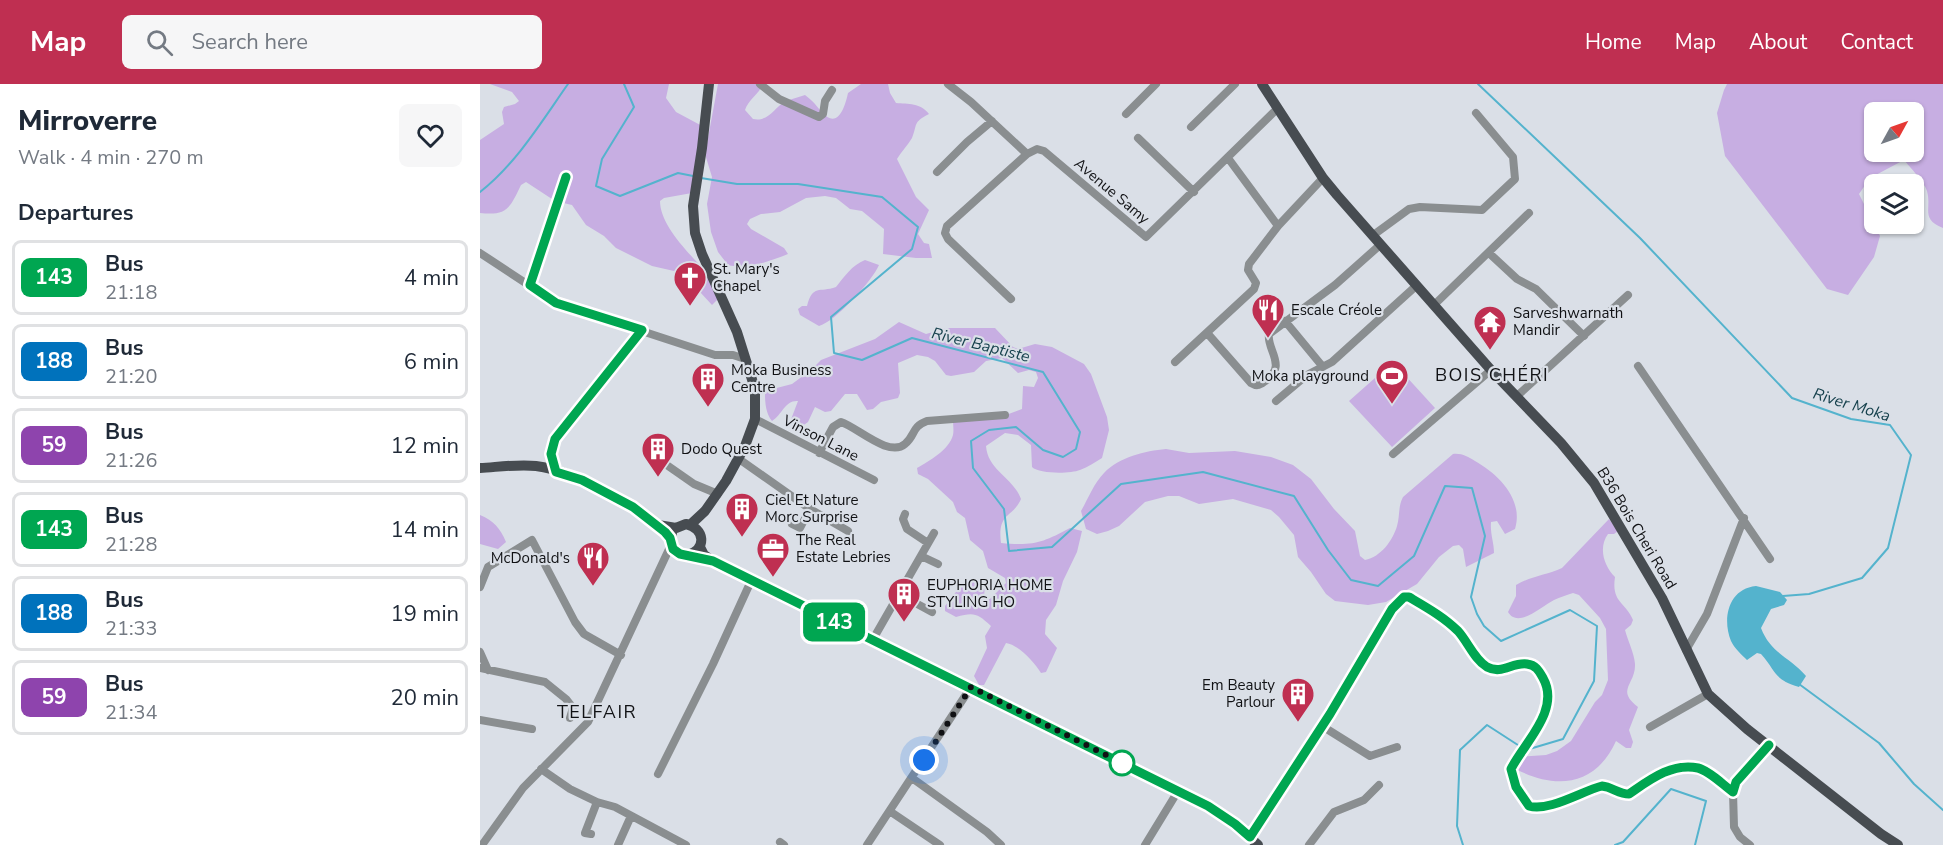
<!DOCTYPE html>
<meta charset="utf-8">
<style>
body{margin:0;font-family:"Nunito Sans",sans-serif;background:#f6f6f7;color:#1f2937;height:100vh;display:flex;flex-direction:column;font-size:22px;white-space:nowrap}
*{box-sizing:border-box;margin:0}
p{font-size:20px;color:#747a83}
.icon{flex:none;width:33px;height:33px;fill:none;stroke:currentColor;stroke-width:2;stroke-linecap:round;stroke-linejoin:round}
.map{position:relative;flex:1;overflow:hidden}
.details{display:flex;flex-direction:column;background:#fff;width:480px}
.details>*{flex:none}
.badge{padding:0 12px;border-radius:9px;font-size:21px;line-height:39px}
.needle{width:39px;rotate:50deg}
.tools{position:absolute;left:1384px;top:18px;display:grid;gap:12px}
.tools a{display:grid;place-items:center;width:60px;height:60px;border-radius:9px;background:#fff;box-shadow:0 2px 4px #0004;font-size:30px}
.you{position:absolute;width:30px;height:30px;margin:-15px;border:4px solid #fff;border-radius:50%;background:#1a73e8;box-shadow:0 0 0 9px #1a73e833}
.map>.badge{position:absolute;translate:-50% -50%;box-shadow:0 0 0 3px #fff}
h2{padding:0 18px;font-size:22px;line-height:54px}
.round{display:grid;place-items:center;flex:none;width:63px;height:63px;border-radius:9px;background:#f6f6f7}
.summary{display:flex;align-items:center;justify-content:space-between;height:102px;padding:0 18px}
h1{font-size:28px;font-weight:800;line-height:45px}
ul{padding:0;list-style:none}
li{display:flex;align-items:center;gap:18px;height:75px;margin:0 12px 9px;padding:0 6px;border:3px solid #e0e1e3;border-radius:9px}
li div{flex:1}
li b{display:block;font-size:22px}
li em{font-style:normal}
li .badge{min-width:66px;font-weight:700;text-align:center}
header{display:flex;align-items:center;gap:36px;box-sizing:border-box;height:84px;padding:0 30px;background:#bf2f51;color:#fff}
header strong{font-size:28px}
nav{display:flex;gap:33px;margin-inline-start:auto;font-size:21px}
.search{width:420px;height:54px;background:#f6f6f7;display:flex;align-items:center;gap:15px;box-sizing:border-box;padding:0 21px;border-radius:9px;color:#747a83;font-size:22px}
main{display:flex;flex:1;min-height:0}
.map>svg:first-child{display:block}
.green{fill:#c7aee2;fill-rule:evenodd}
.water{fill:#54b3cd}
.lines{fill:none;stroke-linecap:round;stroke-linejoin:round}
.stream{stroke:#54b3cd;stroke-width:2}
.minor{stroke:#8a8e90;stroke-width:8}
.major{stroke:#474c51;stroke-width:10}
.line-casing{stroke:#fff;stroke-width:14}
.line{stroke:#00a651;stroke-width:9}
.walk{stroke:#101114;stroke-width:6;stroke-dasharray:0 10.8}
.stop-dot{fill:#fff;stroke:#00a651;stroke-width:3}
.labels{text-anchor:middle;stroke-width:4.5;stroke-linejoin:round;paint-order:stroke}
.street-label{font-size:15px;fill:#101114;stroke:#dadfe7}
.poi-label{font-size:15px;fill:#101114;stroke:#dadfe7;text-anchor:start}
.water-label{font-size:16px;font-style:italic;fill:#16414d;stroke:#dadfe7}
.quarter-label{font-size:18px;letter-spacing:1.5px;fill:#101114;stroke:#dadfe7}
</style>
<header>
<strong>Map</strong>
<div class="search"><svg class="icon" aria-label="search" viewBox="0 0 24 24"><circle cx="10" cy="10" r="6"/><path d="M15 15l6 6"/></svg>Search here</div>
<nav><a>Home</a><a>Map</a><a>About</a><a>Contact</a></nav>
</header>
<main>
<section class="details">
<div class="summary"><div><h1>Mirroverre</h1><p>Walk · 4 min · 270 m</p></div><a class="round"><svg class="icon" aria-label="heart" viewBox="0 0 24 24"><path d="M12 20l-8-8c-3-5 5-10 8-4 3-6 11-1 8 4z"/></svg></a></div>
<h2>Departures</h2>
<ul>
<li><span class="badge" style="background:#00a651;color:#fff">143</span><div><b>Bus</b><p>21:18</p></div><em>4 min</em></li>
<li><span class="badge" style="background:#0072bc;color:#fff">188</span><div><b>Bus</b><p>21:20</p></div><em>6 min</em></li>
<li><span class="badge" style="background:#8e44ad;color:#fff">59</span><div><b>Bus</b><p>21:26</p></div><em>12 min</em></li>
<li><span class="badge" style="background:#00a651;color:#fff">143</span><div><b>Bus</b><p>21:28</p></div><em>14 min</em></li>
<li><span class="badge" style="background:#0072bc;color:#fff">188</span><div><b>Bus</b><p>21:33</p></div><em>19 min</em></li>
<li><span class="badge" style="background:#8e44ad;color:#fff">59</span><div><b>Bus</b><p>21:34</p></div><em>20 min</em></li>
</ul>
</section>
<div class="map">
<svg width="1463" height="761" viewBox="0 0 1463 761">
<rect width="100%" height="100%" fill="#dadfe7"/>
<!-- green -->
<path class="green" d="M10,0H189L186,14L196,28L224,43L212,109L184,114L180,117C180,146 222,182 241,203L240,213L232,221L208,195L194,187L172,182L136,164L124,152L106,141L92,121L75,117L46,98L41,101C30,124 27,132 0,129V56L24,40L22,28L24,23L35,20L39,17L32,8Z
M238,0H283C279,10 268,16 265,26L273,35C290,38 294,23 306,17C312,15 319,13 325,11C336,19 338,25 346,32C360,43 366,18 368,9L381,0H408L410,9L416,19C428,20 441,19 449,30C432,39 438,40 432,54C428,61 421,68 417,75L436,113L449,126L438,150L444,159L449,160L452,174H436L403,170L404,145L382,127L370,125L356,114L345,112L326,114L300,128L281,130L270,135L267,140L271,145L304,164L308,170C290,177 268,186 248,181L238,168L231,148L227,120L232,93L225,70Z
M1247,0H1463V144C1440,135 1452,125 1447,107C1445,99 1429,82 1424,76L1390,94L1379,110L1400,152L1394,173L1368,211L1347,205L1245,72L1237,29L1244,6ZM1395,28H1434V68H1395Z
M385,176L399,181C393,196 355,238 339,242L320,231L318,225L322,222H327C333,200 339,209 356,203C364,193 372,181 385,176Z
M419,238L446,250L467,244H515L533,263L538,265L555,260L572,263L604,280L611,290L627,333L629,346L622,374C615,378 608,383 600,386C590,390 559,390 552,383L551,361L538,351L525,349L506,362C508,387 533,393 541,415C533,434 517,428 521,459C553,462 562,459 590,444L602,447L597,468L583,497L576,521L566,536L565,550L577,564L566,588L561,589C554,578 539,561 526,559L504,601H499L494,592L507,564L505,552L511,542C497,529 494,528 476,533L465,527V522L479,504L494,494L505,497L504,515H510L526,499L525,494L508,484L503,467L490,456L485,434L477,428L473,418L448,395L438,390L437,384C449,377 469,366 473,351C474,347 473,340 473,336L526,331L542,325L543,302L554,303L558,294L556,288L549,286L538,289L522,274L506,277L494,288L471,292L466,291L455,277L448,273L437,271L418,279L420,309L418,314L401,318L393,325L387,326L377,310H365L351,327L345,328L335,323L328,338L318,345L313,343L310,338L318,317C305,316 302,331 292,337C286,330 285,319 285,310L289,306L312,300L331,286L341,276L395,255Z
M913,278L955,324L912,363L869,317Z
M686,365L709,369L755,367L791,373L813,381L831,395L854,425L875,447L880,472L885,476C901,473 913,456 917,442C920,432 918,422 923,413L973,370C982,369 988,373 995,377C1018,390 1044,415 1035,445L1025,450L1017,437L1011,438C1010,450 1014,458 1014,469L986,483L983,465L979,461L973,462L959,473L937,500L906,518L888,521L855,517L846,510L831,488L818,473L814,451L799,433L791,426L753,415L719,420L699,412H688L665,418L639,442L628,447L617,450L606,445L601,427C608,415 614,399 624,389C639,373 665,367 686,365Z
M0,431C14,437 20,444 26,458L18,465L0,460Z
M1129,435L1138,447L1134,450H1128C1118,464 1124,482 1135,493C1131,519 1146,518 1153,536L1151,541L1145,546C1148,557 1154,569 1155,580C1156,600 1135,606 1158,623L1149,646L1153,658L1151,664H1146L1136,657C1114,706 1069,706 1027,680L1037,673L1066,671L1077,667L1091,657L1115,618L1122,611L1128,596L1126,545L1120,534L1099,511L1093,509C1087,511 1080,513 1074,516C1062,522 1038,545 1028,528L1036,512V501C1051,492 1067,491 1082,484Z"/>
<!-- water -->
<path class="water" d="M1276,502L1300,508L1307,516L1304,521L1291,525L1281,544C1291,570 1310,573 1326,592L1319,603C1293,595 1297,588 1281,570L1277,569L1267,576C1262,571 1254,564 1251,557C1242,535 1248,505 1276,502Z"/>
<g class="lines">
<!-- stream -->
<path class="stream" d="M144,0L154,23L122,75L116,102L140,112L198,89L213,92
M998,0L1160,154L1312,314L1371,335L1410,341L1431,371L1408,464L1382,494L1329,510L1303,512
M221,94L257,100H318L402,113L438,143L432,165L351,233L354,269L382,276L432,254L563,288L600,348L596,365L583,373L563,366L536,343L509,346L491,357L493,384L524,425L529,467L572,463L641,400L723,388L814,412L848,466L871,496L898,502L934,472L965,402L992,404L1005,452L991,513L997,530L1004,542L1021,557L1090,526L1117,542L1114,597L1083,655L1046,666
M0,108C36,80 62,37 88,0
M1319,600L1399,659L1434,700L1463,726
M983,761L977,742L980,666L1007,641L1041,663
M1135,761L1143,758L1191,705L1226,717L1215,761"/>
<!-- minor -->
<path class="minor" d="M280,0L299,15L339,33L343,30L345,17L352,6
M468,0L491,18L547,70L557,65L564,67L666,153L798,24
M646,30L676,0
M711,43L755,0
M658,54L714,108
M748,74L798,142
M457,88L487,58L512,37
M892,152L929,125L940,123L1002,126L1035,95L1033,73L996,29
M0,169L76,219L235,271H253L265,275
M1009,169L1037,195L1056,205L1104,252
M50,201L86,93
M531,215L468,155L465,149L467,142L547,70
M954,221L1049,129
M805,237L843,283
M728,250L771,299C776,302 779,302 784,298C809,282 786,266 789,250L855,201L900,161
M695,278L774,205L776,199L768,186L769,180L798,142L843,94
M1158,282L1290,475
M1037,312L1148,211
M796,317L827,291L852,278L936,202
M275,335L394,396
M190,362L181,373V377L214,400L238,410
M339,369L353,343L361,338C377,343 409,374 425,360C436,351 431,343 447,337L525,331
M913,370L1011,286
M259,375L330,425L368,447
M76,388L71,370L75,355L162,246
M425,430L423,435L427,445L448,459
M312,440L320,444L330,425
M441,472L458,480
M0,503L8,483L52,456L95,538L104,550L141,571
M419,510L452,528
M392,557L454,449
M1206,566L1227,530L1264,434
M0,568L8,586
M0,584L65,598L86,615L93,624L90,634
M0,636L52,645
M842,642L890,672L917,663
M1170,643L1228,610
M61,685L90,705L117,718L135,723L206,761
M178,690L233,580L271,497
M432,694L507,748L521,761
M411,728L460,761
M111,750L105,749L117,718
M770,753L850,630L912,525L924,513H929C946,523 964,533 978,547C988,558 994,575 1007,583C1022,591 1032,578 1047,580C1056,581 1059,587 1063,594C1081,626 1044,659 1031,685L1036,703L1049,722C1069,728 1102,707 1122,701C1132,703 1139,710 1149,710C1168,697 1192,678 1218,684C1230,687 1243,701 1253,708
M300,758L304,761
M2,761L43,704L108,638L191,461
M138,761L151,732
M387,761L491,603
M665,761L698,707
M829,761L854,728L884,716L899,701
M1270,761L1260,753L1254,743L1253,708L1256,698L1289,661"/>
<!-- major -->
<path class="major" d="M782,0L843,94L857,111L1011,286L1081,359L1114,399L1182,514L1228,610L1267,645L1401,750L1418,761
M0,384C18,383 38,380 56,382C95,387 166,424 190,454
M178,441L196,444L206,440C225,444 227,465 208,471
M210,441L225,427L246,397L265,362L275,335V305L257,248L222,170L215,149L213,122L222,64L229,0
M192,449L190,458L196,468L215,473
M220,463L224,471L233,477L728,722L755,740L778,761"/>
</g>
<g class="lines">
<!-- line casing -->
<g class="line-casing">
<path id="line" d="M86,93L50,201L76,219L162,246L75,355L71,370L76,388L102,396L153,423L185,448L190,454L193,465L200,470L233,477L728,722L755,740L770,753L850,630L912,525L924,513H929C946,523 964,533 978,547C988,558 994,575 1007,583C1022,591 1032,578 1047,580C1056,581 1059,587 1063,594C1081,626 1044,659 1031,685L1036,703L1049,722C1069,728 1102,707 1122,702C1132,703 1139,710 1149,710C1168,697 1192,678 1218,684C1230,687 1243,701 1253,708L1256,698L1289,661"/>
</g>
<!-- line -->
<use href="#line" class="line"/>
<!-- walk -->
<path class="walk" d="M444,676L491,603L642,679"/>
</g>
<!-- icons -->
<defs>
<g id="church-pin" transform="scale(1.725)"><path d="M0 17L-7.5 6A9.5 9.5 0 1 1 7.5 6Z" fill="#bf2f51" stroke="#dadfe7"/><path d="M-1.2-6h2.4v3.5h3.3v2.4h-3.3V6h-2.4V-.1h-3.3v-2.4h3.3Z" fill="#fff"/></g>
<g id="restaurant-pin" transform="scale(1.725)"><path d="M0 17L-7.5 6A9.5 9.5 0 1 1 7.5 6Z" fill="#bf2f51" stroke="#dadfe7"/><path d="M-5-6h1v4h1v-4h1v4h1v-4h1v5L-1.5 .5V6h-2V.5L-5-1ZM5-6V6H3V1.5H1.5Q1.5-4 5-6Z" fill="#fff"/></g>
<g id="temple-pin" transform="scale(1.725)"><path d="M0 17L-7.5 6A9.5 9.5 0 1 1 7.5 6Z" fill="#bf2f51" stroke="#dadfe7"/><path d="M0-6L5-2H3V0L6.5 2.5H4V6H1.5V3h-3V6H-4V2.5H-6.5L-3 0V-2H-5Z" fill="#fff"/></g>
<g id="stadium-pin" transform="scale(1.725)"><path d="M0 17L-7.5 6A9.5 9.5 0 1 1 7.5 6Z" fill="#bf2f51" stroke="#dadfe7"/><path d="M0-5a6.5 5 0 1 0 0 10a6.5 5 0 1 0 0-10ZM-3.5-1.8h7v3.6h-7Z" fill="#fff"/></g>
<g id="building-pin" transform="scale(1.725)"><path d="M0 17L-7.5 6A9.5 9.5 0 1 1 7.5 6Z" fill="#bf2f51" stroke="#dadfe7"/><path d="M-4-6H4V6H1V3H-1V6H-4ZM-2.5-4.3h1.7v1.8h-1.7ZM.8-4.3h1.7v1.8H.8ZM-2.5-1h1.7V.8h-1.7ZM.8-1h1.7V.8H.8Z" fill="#fff"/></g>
<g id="office-pin" transform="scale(1.725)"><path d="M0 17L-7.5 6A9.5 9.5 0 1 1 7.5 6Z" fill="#bf2f51" stroke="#dadfe7"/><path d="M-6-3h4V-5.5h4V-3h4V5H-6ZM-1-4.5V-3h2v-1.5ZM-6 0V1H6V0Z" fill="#fff"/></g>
</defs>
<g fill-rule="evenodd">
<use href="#church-pin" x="210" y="194"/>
<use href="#restaurant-pin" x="788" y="226"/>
<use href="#temple-pin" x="1010" y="238"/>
<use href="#stadium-pin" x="912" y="292"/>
<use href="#building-pin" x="228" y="295"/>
<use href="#building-pin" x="178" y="365"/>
<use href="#building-pin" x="262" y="425"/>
<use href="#office-pin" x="293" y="465"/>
<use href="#restaurant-pin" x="113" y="474"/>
<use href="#building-pin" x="424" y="510"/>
<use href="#building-pin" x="818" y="610"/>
</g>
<!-- markers -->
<circle class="stop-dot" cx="642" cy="679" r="12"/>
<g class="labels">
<!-- street labels -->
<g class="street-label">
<text transform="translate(632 107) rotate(40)" y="5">Avenue Samy</text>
<text transform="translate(341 354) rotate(27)" y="5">Vinson Lane</text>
<text transform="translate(1157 444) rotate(59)" y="5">B36 Bois Cheri Road</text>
</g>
<!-- poi labels -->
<g class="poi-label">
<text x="233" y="190">St. Mary's<tspan x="233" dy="17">Chapel</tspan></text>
<text x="811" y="231">Escale Créole</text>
<text x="1033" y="234">Sarveshwarnath<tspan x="1033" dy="17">Mandir</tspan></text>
<text x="251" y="291">Moka Business<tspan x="251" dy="17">Centre</tspan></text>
<text x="889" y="297" text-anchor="end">Moka playground</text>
<text x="201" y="370">Dodo Quest</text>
<text x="285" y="421">Ciel Et Nature<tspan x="285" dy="17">Morc Surprise</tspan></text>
<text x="316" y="461">The Real<tspan x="316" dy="17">Estate Lebries</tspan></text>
<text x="90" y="479" text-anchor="end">McDonald's</text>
<text x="447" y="506">EUPHORIA HOME<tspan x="447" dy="17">STYLING HO</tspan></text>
<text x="795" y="606" text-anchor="end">Em Beauty<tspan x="795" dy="17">Parlour</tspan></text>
</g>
<!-- water labels -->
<g class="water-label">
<text transform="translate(501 260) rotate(14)" y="6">River Baptiste</text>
<text transform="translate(1372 320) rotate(17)" y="6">River Moka</text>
</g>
<!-- quarter labels -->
<g class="quarter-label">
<text x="1012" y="297">BOIS CHÉRI</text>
<text x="117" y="634">TELFAIR</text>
</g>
</g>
</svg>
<div class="tools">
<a><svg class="needle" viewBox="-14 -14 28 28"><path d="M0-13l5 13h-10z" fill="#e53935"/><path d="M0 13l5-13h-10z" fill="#747a83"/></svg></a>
<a><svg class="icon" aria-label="layers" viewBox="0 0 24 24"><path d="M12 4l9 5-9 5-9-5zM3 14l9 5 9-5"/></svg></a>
</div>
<div class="you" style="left:444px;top:676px"></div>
<b class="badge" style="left:354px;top:538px;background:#00a651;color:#fff">143</b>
</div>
</main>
